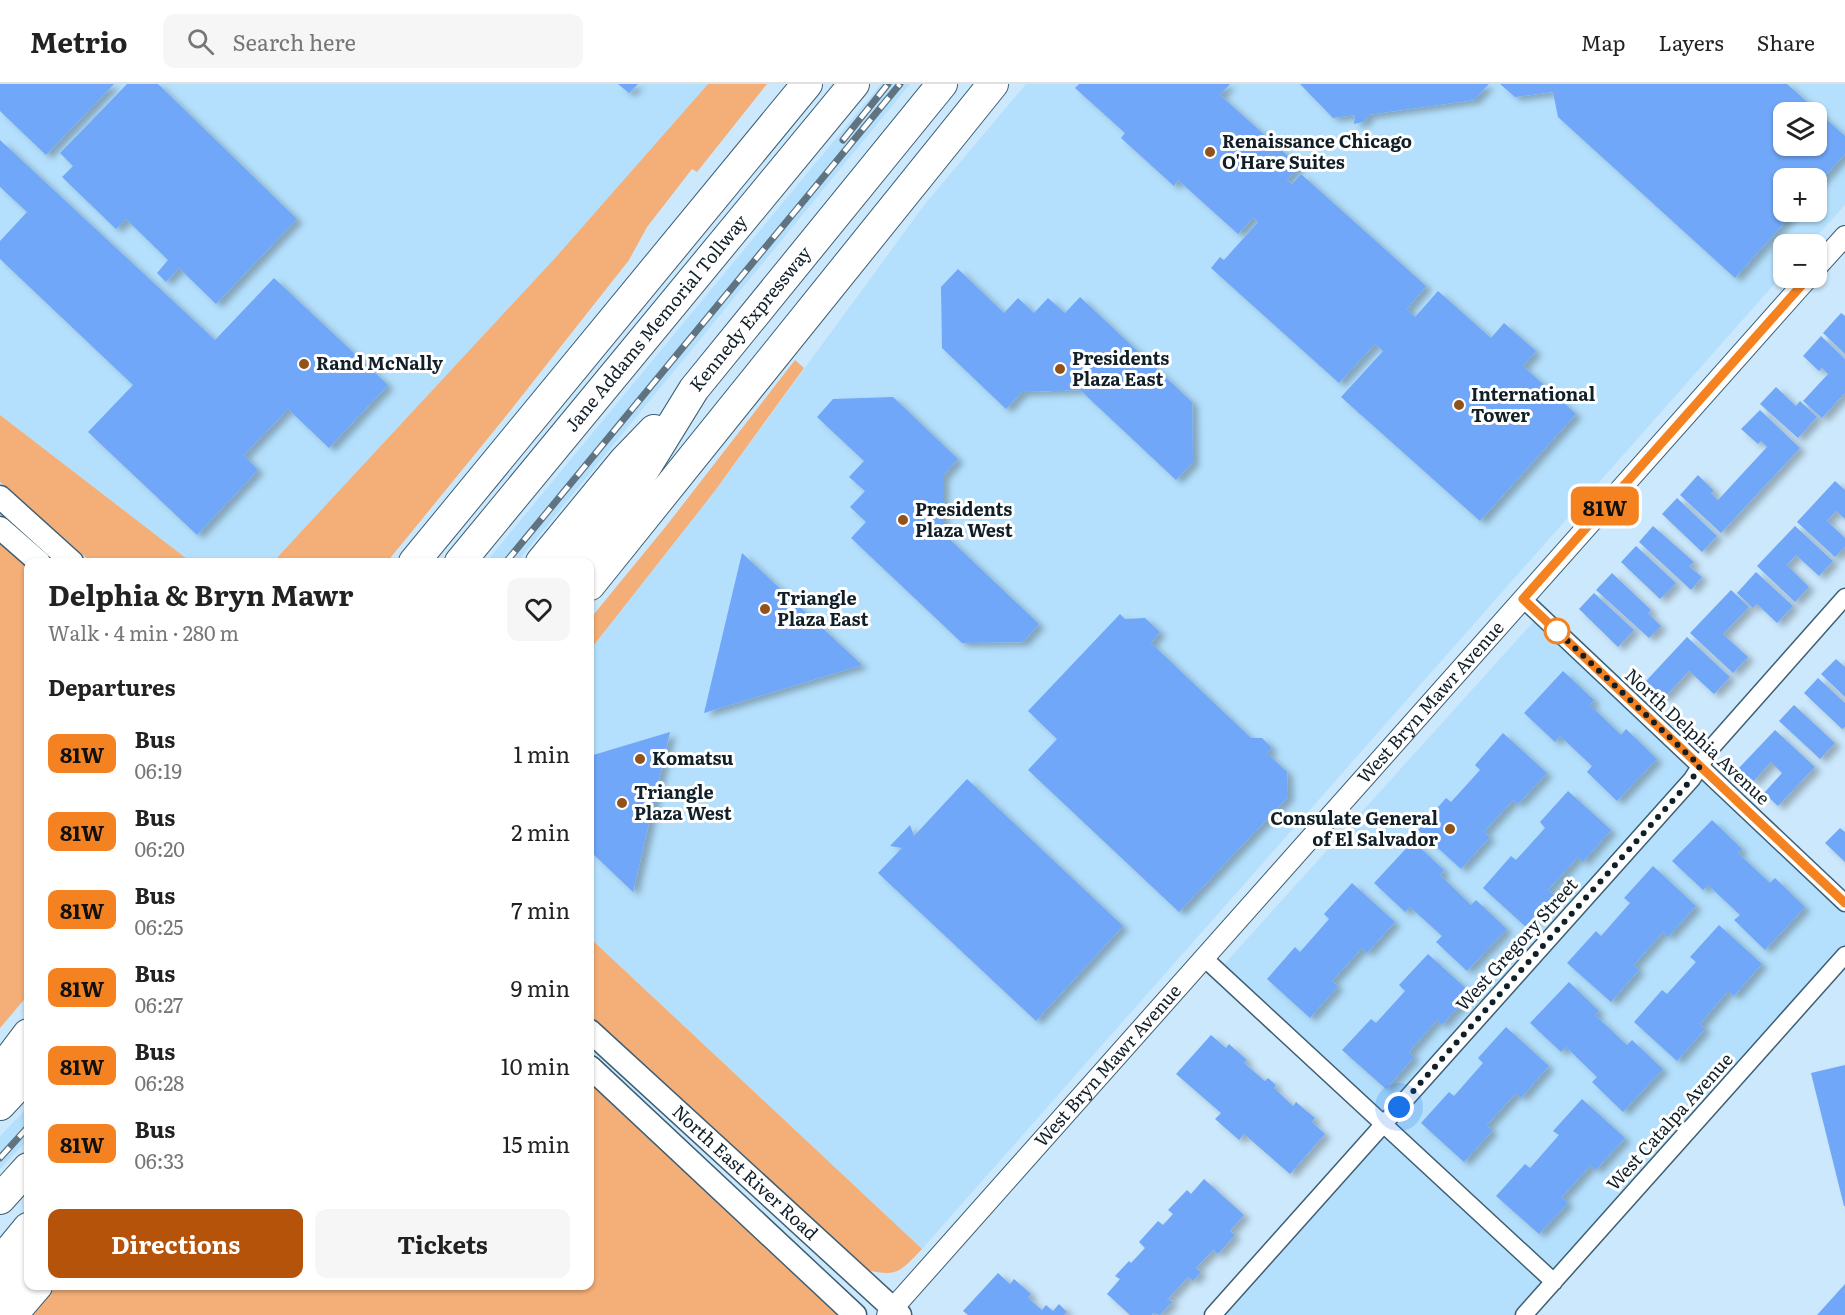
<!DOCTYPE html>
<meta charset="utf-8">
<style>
body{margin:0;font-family:Literata,serif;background:#f6f6f6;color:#222;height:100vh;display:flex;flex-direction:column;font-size:22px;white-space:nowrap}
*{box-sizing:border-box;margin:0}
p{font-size:20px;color:#767676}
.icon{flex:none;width:33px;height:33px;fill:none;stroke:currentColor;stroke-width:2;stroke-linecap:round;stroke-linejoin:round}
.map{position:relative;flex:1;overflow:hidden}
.drawer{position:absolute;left:24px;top:474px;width:570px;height:732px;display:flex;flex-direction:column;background:#fff;border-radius:12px;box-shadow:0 2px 4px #0004}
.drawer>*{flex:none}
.badge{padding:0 12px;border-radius:9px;font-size:21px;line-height:39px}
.fabs{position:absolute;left:1773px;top:18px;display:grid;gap:12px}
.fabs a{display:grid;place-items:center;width:54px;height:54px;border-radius:12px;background:#fff;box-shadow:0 2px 4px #0004;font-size:30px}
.you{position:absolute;width:30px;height:30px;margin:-15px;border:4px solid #fff;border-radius:50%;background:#1a73e8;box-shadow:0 0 0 9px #1a73e833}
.map>.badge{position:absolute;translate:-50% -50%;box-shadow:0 0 0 3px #fff}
h2{padding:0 24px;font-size:22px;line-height:54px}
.round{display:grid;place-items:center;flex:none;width:63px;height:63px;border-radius:12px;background:#f6f6f6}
.overview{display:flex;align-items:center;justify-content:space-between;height:102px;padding:0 24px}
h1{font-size:28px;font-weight:700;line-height:45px}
.cta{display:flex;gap:12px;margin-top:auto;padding:12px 24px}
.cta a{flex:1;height:69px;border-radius:12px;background:#b45309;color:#fff;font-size:24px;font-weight:700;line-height:69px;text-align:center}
.cta a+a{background:#f6f6f6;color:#222}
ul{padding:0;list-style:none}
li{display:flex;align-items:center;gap:18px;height:78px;padding:0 24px}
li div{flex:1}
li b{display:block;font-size:22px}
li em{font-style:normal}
li .badge{min-width:66px;font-weight:700;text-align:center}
header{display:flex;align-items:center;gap:36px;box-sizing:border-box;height:84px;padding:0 30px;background:#fff;border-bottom:2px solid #e0e0e0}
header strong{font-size:28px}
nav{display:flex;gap:33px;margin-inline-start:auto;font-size:21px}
.search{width:420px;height:54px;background:#f6f6f6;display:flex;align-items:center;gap:15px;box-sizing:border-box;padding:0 21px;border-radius:12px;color:#767676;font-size:22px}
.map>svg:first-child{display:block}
.built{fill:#b4e0fd;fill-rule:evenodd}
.green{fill:#f4ae77}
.building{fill:#70a7f8;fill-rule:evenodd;filter:url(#shadow)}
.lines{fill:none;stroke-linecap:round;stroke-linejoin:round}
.minor-casing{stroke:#3e5f74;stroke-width:19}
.tertiary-casing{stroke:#3e5f74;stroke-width:22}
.secondary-casing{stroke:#3e5f74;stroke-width:25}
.motorway-casing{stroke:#3e5f74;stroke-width:32}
.minor{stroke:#fff;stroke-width:16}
.tertiary{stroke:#fff;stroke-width:20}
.secondary{stroke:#fff;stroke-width:22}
.motorway{stroke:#fff;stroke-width:30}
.rail-casing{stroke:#5f7380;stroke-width:7}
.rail{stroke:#fff;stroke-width:4.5;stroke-dasharray:14;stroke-linecap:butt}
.line-casing{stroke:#fff;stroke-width:14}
.line{stroke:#f58220;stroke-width:9}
.walk{stroke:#111f28;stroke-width:6;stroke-dasharray:0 10.8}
.poi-dot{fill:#92531a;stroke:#fff;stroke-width:2}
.stop-dot{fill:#fff;stroke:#f58220;stroke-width:3}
.labels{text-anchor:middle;stroke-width:6;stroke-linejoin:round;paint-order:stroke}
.poi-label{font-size:18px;font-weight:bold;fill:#111f28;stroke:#fff;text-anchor:start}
.street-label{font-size:18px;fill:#111f28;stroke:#fff}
</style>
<header>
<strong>Metrio</strong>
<div class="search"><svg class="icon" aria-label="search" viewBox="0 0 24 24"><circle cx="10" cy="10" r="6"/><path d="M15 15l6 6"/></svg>Search here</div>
<nav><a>Map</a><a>Layers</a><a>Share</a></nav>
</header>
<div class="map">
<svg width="1845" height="1231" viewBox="0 0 1845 1231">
<defs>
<filter id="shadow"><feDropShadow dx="6" dy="4" stdDeviation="3" flood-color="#0004"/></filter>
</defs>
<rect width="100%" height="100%" fill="#cbe8fc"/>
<!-- built -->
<path class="built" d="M0,0H708L556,173L273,478H191L0,331Z
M881,0H910L517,478H486Z
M1026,0H1845V121L1810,160H1784L1783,190L922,1165L590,854V566L714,408L925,120ZM1784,28H1816V62H1784ZM1784,94H1816V128H1784Z
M1535,536L1845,819V866L1522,1231H1215L1386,1039L1219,886Z
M28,1023V1055L0,1085V1052Z"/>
<!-- green -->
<path class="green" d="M708,0H767L697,88L692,85L647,143L629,176L502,337L387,478H273L556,173Z
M795,276L804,284L714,408L590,566V535L667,441Z
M0,331L191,478H91L0,398Z
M0,456L28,482V911L0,944Z
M590,854L922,1165C898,1190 897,1193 862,1185L624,962L590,933Z
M590,997L838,1231H31L57,1202H590Z"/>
<!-- building -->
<path class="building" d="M0,0H114L46,71L0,27Z
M127,0H158L297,135L216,220L179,184L166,198L157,189L168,176L126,135L116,145L62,93L73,82L60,69Z
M618,0H638L629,9Z
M1079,0H1230L1220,11L1299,82L1287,96L1292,100L1301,90L1426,202L1407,225L1415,233L1438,207L1491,254L1504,239L1536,267L1523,282L1576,330L1480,437L1341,313L1383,267L1375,260L1339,299L1211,184L1220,173L1224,176L1258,138L1253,134L1238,150L1178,96L1174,102L1121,54L1125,49L1075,4Z
M1300,0H1489L1474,16L1367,31L1366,37L1354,40L1355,31L1333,34Z
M1500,0H1787L1845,52V70L1816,102V94H1784V128H1794L1735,194L1558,33L1553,8L1515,13ZM1784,28H1816V62H1784Z
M0,56L215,256L274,194L388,301L329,364L288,325L244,371L258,386L197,451L88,348L133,301L0,175V157L27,128L0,103Z
M958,185L1004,229L1018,214L1034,229L1048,214L1065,229L1080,213L1192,318L1193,378L1176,396L1080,306L1022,308L1006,325L942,264L941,203Z
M1841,229L1845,232V270L1823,249Z
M1821,252L1845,275V309L1822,334L1803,317L1828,290L1822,284L1819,287L1803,272Z
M1776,303L1796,322L1800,317L1817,333L1798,354L1760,320Z
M893,313L958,375L943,392V449L1039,540L1023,558L962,559L851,454L866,438L850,423L865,407L849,393L864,377L817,333L833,315Z
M1760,326L1800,364L1721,449L1680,411L1698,391L1714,407L1711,409L1718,416L1767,363L1761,357L1758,360L1741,345Z
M1835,397L1845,406V435L1836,427L1827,437L1845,454V463L1835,473L1797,438Z
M1677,414L1717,452L1702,468L1662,430Z
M1653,442L1694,478L1689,482L1702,493L1691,506L1639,458Z
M1795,442L1833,477L1819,492L1796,471L1787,481L1809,503L1795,518L1757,482Z
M1636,462L1676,499L1660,515L1621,478Z
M742,469L862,581L704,629Z
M1756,488L1793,522L1777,539L1757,520L1753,524L1737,509Z
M1612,489L1651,526L1648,529L1661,542L1649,554L1596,506Z
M1731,506L1749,523L1723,550L1748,573L1733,589L1690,549Z
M1594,509L1634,546L1618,563L1579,525Z
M1120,530L1125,535L1145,534L1160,548L1151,559L1251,654H1262L1272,664L1267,669L1287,688L1288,713L1179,828L1028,686L1057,655L1028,627Z
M1687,553L1730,593L1714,610L1689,587L1664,614L1646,597Z
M1836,575L1845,583V613L1821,590Z
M1563,587L1594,616L1590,621L1621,651L1626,645L1657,675L1617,717L1587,688L1592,682L1560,652L1555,658L1524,629Z
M1818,594L1845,619V643L1842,645L1804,609Z
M1794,621L1835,659L1820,675L1779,637Z
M1775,646L1815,683L1778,722L1764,709L1782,689L1771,678L1753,698L1738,685Z
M670,648L633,808L590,767V672Z
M1503,649L1547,689L1518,720L1513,716L1484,748L1490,753L1461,785L1418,746L1446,714L1451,718L1480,686L1475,681Z
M967,695L1123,842L1036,937L878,789L902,764L890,762L910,741L914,752Z
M1568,707L1611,746L1583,778L1578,773L1548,806L1554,811L1526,843L1483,804L1511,772L1516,776L1545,744L1540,738Z
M1712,736L1742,765L1738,769L1770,799L1775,794L1805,823L1765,866L1734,836L1740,831L1708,801L1703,806L1672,777Z
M1840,744L1845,748V778L1825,759Z
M1413,757L1444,786L1440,791L1471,821L1476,816L1507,845L1467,887L1436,858L1442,852L1410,823L1405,828L1374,799Z
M1653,782L1696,822L1668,853L1663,848L1634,881L1639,886L1611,918L1567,879L1596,847L1601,852L1630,819L1624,814Z
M1352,799L1395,838L1367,869L1362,864L1332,897L1338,902L1310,934L1267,895L1295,863L1300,868L1329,835L1324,830Z
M1719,841L1762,880L1734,912L1728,907L1700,940L1705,945L1677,977L1634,938L1662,906L1667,910L1696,878L1690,873Z
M1428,870L1471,909L1442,941L1437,936L1409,968L1414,973L1386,1005L1342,966L1371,935L1376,939L1405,907L1399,901Z
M1569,898L1599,927L1595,931L1627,961L1632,956L1663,985L1623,1028L1592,998L1597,993L1566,963L1561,968L1530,939Z
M1506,943L1549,982L1521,1014L1516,1009L1487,1041L1492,1047L1464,1078L1421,1039L1449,1008L1454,1012L1483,979L1478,974Z
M1211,951L1226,964L1229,960L1247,976L1244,979L1265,997L1268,994L1276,1001L1274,1004L1293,1022L1296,1018L1315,1034L1312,1038L1325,1050L1290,1090L1244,1050L1239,1056L1215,1035L1221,1029L1176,990Z
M1845,981V1122H1844L1811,989Z
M1582,1015L1625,1054L1596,1086L1591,1081L1562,1113L1568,1119L1539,1150L1496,1112L1525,1080L1530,1084L1559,1051L1553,1047Z
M1204,1095L1244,1131L1230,1147L1235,1151L1218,1170L1213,1166L1196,1184L1201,1188L1193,1197L1188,1193L1167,1216L1173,1217L1160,1231L1153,1229L1152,1231H1130L1107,1210L1120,1195L1115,1192L1129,1177L1131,1179L1145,1164L1139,1158L1158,1137L1163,1141L1173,1130L1168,1126L1187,1106L1191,1110Z
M998,1189L1010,1200L1014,1195L1031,1210L1028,1214L1042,1226L1046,1221L1053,1227L1059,1220L1067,1228L1064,1231H968L963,1227Z
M1845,1200V1231H1817Z"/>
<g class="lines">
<!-- minor casing -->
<g class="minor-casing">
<path id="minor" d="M1523,515L1845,819
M1204,874L1554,1198
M1213,1231L1692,695L1713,662L1845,513
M1524,1231L1845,871"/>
</g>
<!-- tertiary casing -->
<g class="tertiary-casing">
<g id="tertiary">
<path d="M1816,184L1845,152"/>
<path id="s1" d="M887,1231L1808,194"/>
</g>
</g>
<!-- secondary casing -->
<g class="secondary-casing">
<g id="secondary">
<path d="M0,413L72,478"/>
<path d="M0,444L39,478"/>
<path id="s2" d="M590,947L900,1231"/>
<path d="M590,983L855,1231"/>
</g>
</g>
<!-- motorway casing -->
<g class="motorway-casing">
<g id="motorway">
<path d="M414,478L807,0"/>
<path id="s3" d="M460,478L854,0"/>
<path d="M541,478L624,377L654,346"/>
<path id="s4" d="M572,478L641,391L694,305L942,0"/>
<path d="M590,501L993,0"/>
<path d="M0,987L28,950"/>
<path d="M0,1021L28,991"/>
<path d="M0,1115L28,1084"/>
<path d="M0,1178L28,1144"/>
<path d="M0,1210L28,1178"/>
<path d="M12,1231L37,1202"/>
</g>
</g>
<!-- minor -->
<use href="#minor" class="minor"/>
<!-- tertiary -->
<use href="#tertiary" class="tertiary"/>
<!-- secondary -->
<use href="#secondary" class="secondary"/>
<!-- motorway -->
<use href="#motorway" class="motorway"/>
<!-- rail casing -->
<g class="rail-casing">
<path id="rail" d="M843,56L888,0
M506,478L900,0
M0,1074L28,1043"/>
</g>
<!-- rail -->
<use href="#rail" class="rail"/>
</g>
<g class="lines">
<!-- line casing -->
<g class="line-casing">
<path id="line" d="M1808,194L1523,515L1845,819"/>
</g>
<!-- line -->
<use href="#line" class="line"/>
<!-- walk -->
<path class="walk" d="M1399,1023L1692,695L1700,682L1557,547"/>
</g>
<!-- markers -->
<g class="poi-dot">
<circle cx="1210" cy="68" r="6"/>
<circle cx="304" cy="280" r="6"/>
<circle cx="1060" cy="285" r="6"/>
<circle cx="1459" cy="321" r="6"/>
<circle cx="903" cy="436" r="6"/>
<circle cx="765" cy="525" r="6"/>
<circle cx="640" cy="675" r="6"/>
<circle cx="622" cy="719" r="6"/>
<circle cx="1450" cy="745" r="6"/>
</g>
<circle class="stop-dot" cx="1557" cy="547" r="12"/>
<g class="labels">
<!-- poi labels -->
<g class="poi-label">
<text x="1222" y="64">Renaissance Chicago<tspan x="1222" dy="21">O'Hare Suites</tspan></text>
<text x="1072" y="281">Presidents<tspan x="1072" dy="21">Plaza East</tspan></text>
<text x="316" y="286">Rand McNally</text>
<text x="1471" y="317">International<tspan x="1471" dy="21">Tower</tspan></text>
<text x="915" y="432">Presidents<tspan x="915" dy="21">Plaza West</tspan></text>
<text x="777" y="521">Triangle<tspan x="777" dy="21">Plaza East</tspan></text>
<text x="652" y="681">Komatsu</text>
<text x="634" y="715">Triangle<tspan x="634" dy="21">Plaza West</tspan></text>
<text x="1438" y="741" text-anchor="end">Consulate General<tspan x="1438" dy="21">of El Salvador</tspan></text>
</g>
<!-- street labels -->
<g class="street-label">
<text dy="6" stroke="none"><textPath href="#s4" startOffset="302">Kennedy Expressway</textPath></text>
<text dy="6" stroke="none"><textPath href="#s3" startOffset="309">Jane Addams Memorial Tollway</textPath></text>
<text dy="6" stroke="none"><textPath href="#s1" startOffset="819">West Bryn Mawr Avenue</textPath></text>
<text transform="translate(1697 653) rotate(43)" y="6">North Delphia Avenue</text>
<text transform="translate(1517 861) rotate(-48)" y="6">West Gregory Street</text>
<text dy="6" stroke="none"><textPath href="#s1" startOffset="333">West Bryn Mawr Avenue</textPath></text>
<text transform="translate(1670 1038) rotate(-48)" y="6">West Catalpa Avenue</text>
<text dy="6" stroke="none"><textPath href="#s2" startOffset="210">North East River Road</textPath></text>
</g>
</g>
</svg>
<div class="fabs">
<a><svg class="icon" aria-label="layers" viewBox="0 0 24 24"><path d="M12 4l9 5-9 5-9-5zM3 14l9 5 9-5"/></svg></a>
<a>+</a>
<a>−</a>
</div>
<div class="you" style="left:1399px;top:1023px"></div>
<b class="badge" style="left:1605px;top:422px;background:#f58220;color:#111">81W</b>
<section class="drawer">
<div class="overview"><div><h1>Delphia &amp; Bryn Mawr</h1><p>Walk · 4 min · 280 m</p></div><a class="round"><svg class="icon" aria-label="heart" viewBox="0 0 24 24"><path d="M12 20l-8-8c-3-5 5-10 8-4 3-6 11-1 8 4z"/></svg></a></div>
<h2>Departures</h2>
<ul>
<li><span class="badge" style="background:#f58220;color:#111">81W</span><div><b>Bus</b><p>06:19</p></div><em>1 min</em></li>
<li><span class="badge" style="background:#f58220;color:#111">81W</span><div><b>Bus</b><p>06:20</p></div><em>2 min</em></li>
<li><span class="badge" style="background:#f58220;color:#111">81W</span><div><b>Bus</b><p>06:25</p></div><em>7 min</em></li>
<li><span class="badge" style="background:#f58220;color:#111">81W</span><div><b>Bus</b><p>06:27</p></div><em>9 min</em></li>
<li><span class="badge" style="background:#f58220;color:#111">81W</span><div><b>Bus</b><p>06:28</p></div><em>10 min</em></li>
<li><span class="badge" style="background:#f58220;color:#111">81W</span><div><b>Bus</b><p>06:33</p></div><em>15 min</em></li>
</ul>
<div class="cta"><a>Directions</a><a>Tickets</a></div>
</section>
</div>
